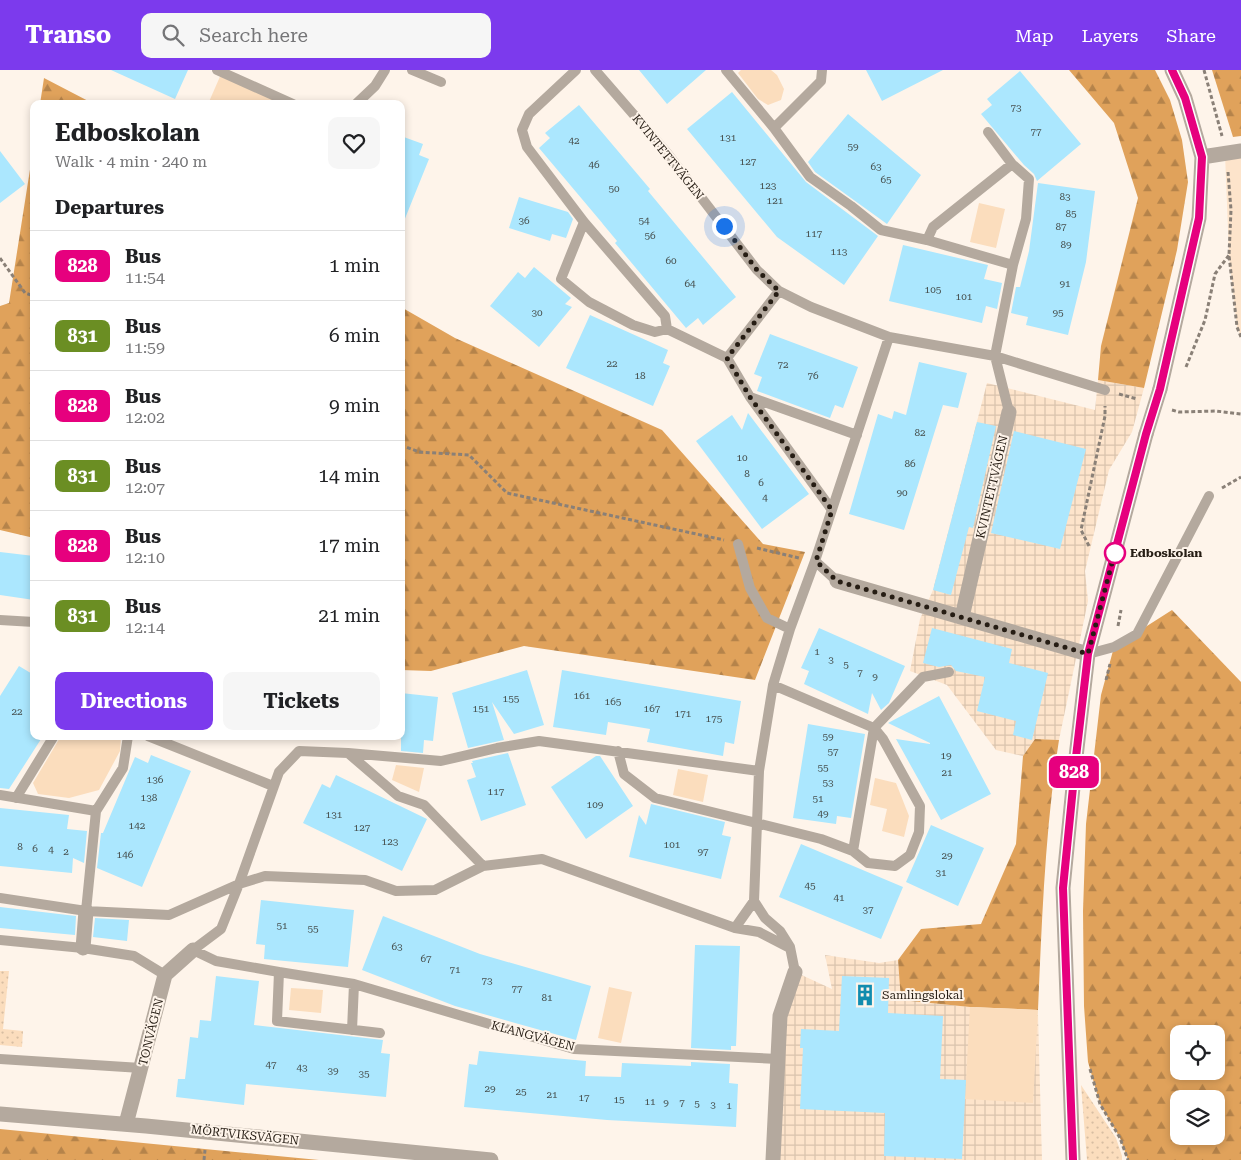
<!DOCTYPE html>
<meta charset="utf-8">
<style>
body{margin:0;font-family:"Roboto Serif",serif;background:#f6f6f6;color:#202124;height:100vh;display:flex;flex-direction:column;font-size:19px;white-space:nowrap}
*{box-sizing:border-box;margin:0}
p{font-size:16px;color:#757577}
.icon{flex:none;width:28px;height:28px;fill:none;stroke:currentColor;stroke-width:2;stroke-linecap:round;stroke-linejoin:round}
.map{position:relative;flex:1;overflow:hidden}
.side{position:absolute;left:30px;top:30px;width:375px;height:640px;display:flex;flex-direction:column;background:#fff;border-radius:10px;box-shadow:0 2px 8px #0003}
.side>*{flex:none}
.badge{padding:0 10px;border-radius:8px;font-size:18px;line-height:32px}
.buttons{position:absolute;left:1170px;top:955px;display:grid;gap:10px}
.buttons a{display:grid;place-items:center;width:55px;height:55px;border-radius:10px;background:#fff;box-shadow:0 2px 8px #0003;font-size:25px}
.you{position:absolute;width:25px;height:25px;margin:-12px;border:4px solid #fff;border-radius:50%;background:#1a73e8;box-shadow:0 0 0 8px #1a73e833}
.map>.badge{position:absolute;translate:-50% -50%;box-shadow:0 0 0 2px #fff}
h2{padding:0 25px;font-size:19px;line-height:45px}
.round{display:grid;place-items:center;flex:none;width:52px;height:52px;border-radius:10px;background:#f6f6f6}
.headline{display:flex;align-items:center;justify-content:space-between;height:85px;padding:0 25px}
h1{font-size:24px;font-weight:700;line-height:38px}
.cta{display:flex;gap:10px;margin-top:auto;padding:10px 25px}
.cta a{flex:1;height:58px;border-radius:10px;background:#7c3aed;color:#fff;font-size:20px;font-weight:700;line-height:58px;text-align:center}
.cta a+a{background:#f6f6f6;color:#202124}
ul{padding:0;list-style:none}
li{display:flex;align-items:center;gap:15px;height:70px;padding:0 25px;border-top:1px solid #e0e0e0}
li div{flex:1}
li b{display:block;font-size:19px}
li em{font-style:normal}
li .badge{min-width:55px;font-weight:700;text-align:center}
header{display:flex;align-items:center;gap:30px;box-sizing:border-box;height:70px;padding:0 25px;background:#7c3aed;color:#fff}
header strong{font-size:24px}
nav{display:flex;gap:28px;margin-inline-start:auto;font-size:18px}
.search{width:350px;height:45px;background:#f6f6f6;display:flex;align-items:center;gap:12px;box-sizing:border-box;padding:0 18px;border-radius:10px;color:#757577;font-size:19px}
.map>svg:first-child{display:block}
.built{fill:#fde4cb}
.industrial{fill:url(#industrial-grid)}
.grass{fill:url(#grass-dots)}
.forest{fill:url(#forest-firs);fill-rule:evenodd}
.park{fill:#fbddbd}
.building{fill:#abe7fe}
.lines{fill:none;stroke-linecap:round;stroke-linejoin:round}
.path{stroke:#8a8077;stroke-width:3;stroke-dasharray:4 2.5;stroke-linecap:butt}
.lane{stroke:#b4a99e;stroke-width:10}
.street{stroke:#b4a99e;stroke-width:15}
.street-bridge{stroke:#b4a99e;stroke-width:15}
.line-casing{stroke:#fff;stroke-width:11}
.line{stroke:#e6007e;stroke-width:8}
.walk{stroke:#261d14;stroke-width:5;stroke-dasharray:0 9}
.stop-dot{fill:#fff;stroke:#e6007e;stroke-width:2.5}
.labels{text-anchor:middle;stroke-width:4;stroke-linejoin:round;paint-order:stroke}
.number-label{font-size:10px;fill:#47504e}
.street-label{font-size:12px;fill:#261d14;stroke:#fef4ea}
.stop-label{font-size:12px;font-weight:bold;fill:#261d14;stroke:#fef4ea;text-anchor:start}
.poi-label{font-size:12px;fill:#261d14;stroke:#fef4ea;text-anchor:start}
</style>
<header>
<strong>Transo</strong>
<div class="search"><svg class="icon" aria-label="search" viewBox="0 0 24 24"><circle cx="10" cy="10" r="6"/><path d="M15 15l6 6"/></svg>Search here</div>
<nav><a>Map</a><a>Layers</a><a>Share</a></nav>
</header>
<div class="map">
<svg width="1241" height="1090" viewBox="0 0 1241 1090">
<defs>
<pattern id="industrial-grid" width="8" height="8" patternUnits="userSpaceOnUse" patternTransform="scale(1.25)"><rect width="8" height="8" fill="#fde4cb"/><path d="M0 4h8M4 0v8" fill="none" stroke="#d9c3ad"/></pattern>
<pattern id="grass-dots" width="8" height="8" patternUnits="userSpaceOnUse" patternTransform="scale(1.25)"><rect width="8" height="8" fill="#fbddbd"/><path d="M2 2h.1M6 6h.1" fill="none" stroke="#d7bda2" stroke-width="1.8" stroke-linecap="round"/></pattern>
<pattern id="forest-firs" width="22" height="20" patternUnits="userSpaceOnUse" patternTransform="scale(1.25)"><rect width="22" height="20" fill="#e0a25b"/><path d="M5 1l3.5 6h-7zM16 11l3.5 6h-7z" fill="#b5834a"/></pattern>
</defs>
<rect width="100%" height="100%" fill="#fef4ea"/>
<!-- built -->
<path class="built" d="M1241,81V267L1237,257L1229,185L1225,84Z"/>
<!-- industrial -->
<path class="industrial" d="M1098,310L1144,318L1132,362L1109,400L1085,501L1088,531L1059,670L1035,669L1023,686L996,680L947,615L910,601L920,549L933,520L987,313L1095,340Z
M825,885L879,893L898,890L902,930L970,937L1038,945L1042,1090H773L778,989L795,902L832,919Z"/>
<!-- grass -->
<path class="grass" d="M0,901H9L3,959L23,961L22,977L0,975Z
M1081,1015L1116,1068L1122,1086V1090H1087Z"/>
<!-- forest -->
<path class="forest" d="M1069,0H1155L1170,30L1182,70L1188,112L1177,180L1144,318L1098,310L1101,276L1138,128L1114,53Z
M1212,0H1241V66L1233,67Z
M44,8L94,34H40Z
M34,74V468L0,460V236L9,233Z
M401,237L455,268L662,360L763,474L805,482L755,610L524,576L431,601L401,600Z
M1172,540L1241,612V1090H1128L1120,1068L1100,1034L1088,992L1084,936L1083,841L1086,754L1101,625L1114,577ZM1179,964H1216V1001H1179ZM1179,1029H1216V1066H1179Z
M1035,669L1059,670C1045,760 1042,849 1038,940L970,937L901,930L898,890L921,859L981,854L1016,774L1023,686Z
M0,1059L319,1090H0Z"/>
<!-- park -->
<path class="park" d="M741,0H771L777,5L784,19L781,30L768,35L758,29L738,3Z
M222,2L293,34H208Z
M979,133L1005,139L996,178L970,172Z
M61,666L121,667L120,681L99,720L69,728L38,724L33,713Z
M396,695L424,698L419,722L392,710Z
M678,699L708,705L703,732L673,725Z
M875,708L896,713L909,746L904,767L882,761L887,739L870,735Z
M609,917L632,922L621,973L598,968Z
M291,918L323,920L321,943L289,940Z
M970,937L1038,940L1033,1033L965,1029Z"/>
<!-- building -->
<path class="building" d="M111,0H188L175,29Z
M639,0H706L667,34Z
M866,0H943L882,31Z
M1020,1L1081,74L1037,111L1034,104L1024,95L981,44L992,35L987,29Z
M732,22L806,112L878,166L844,215L777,167L687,59Z
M579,35L650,119L648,121L736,227L703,255L698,248L686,258L615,173L617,171L602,153L603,154L539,78L550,68L545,63Z
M848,44L921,105L887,154L815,102L808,92Z
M401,66L423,74L419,85L429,89L402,156Z
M0,81L25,114L0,133Z
M1038,113L1095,121L1086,192L1068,265L1026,255L1028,247L1011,243L1016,217H1020L1029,181Z
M519,127L568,142L573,149L566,168L552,164L550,171L509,158Z
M903,175L988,195L984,209L1002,213L997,239L986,236L982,253L889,231Z
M534,197L571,228L565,234L572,237L539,277L490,236L518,202L525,208Z
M590,245L668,280L663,293L670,296L653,336L566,298Z
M770,264L858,297L843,338L835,335L830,348L757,321L762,307L754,304Z
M919,292L967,303L958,338L943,335L904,460L849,444L878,344L892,349L894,341L906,345Z
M748,343L809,424L762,459L696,371L732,345L742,360Z
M977,352L996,356L973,458L969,457L951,525L933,520Z
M1014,361L1086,379L1060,479L991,463Z
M0,482L34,486V530L0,525Z
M819,558L905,596L889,633L881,640L872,623L868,644L804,614L809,601L801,598Z
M932,558L1012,579L1009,593L1048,603L1032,670L1013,665L1016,651L977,641L985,607L956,601L951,595L939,597L923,593Z
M19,596L34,605V666H43L9,719L0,718V626Z
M527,600L544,655L514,664L492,632L504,670L468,678L452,623Z
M562,600L741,631L734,674L725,672L723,686L647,672L650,659L608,652L606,665L553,657Z
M401,623L438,627L433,671L424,670L423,683L401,681Z
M939,626L991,724L941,750L896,669L930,674V673L888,653Z
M808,654L865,664L851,748L837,746L836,754L793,748Z
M508,683L526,735L481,751L467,710L476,707L471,693H473L472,691Z
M151,685L191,701L142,817L97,798L101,763H103L135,687L148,693Z
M596,686H600L633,736L586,769L551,717Z
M336,705L427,749L402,801L303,753L322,714L330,718Z
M651,734L725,752L722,765L731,767L721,809L629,787L639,745L646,755Z
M0,738L69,745L67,759L87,761L84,793L73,788L72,803L0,796Z
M931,755L984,778L958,836L906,812Z
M801,774L903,817L881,869L779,827Z
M261,830L354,840L348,897L264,889L265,875L256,874Z
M0,837L76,846L75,865L0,858Z
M383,846L480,884L591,916L576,970L455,936L362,900Z
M95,848L129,850L127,871L93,867Z
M695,875L740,876L736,976H731V980L691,978Z
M216,906L259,911L254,955L383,970L381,983L390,984L386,1027L246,1014L244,1035L176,1027L178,1009H185L190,967L198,968L200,950L211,951Z
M842,906L889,908L888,943L943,946L940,1009L966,1010L962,1089L884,1086L885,1043L800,1039L803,978H800L801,959L839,961Z
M479,981L586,991L585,1006L621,1007L622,993L691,996V992L730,994L729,1013L738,1014L736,1057L607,1050L464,1037L469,994L477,995Z"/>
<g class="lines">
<!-- path -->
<path class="path" d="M1204,0L1222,66
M1228,102L1231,140L1229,185L1237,257L1241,267
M0,188L25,223L34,226
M1186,297L1205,250L1215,204L1229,185
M1119,324L1137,329
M1172,340L1179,342L1216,341L1241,344
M401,375L419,382L469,385L507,423L724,470
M1222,418L1241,407
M1089,476L1081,460L1105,346V336
M757,478L799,488
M1118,556L1121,540
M1106,610L1110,594
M1090,999L1100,1034L1120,1068L1128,1090
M204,1090L205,1080"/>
<!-- lane -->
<path class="lane" d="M217,0L293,34
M412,0L441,12
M576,0L529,44L522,60L527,77L584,152L665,246L667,259
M595,0L667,83L757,200L779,221L811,237L889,267L995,286L1105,320
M726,0L774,58
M822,0L821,11L774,58L810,107L851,136L881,160L927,170L1013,195
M356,34L375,16L385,0
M988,62L1012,94L1029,109L1026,149L1013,195L995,286L1009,342
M584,152L561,209L589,232L633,255L655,262L667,259L727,288L750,327L832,440
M927,170L933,157L1012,94
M727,288L779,221
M750,327L857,365
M738,474L750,518L767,548L790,559
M815,491L837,511
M0,550L34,552
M1088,584L1114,577L1137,564L1209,426
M773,615L790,559L815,491L889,267
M148,666L273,716
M618,681L624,704L655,728L821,769L853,781L868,793L895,796L910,785L919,762L920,736L883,669L874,658L773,615L759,701L754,831L765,848L780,861L790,877L795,902
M348,683L441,691L497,678L539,671L759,701
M0,725L96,741
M16,728L54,666
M853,781L874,658L923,607L949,602
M0,828L86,841L169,845L239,814L265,806L365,810L396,821L435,820L483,796L542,789L735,858L759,862L788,877
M86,841L96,741L123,698L128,666
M735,858L754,831
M0,870L83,878L134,886L165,905
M279,902L354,914L574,979L778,989
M352,960L354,914
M380,963L277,951L279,902L216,891L193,880L221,859L239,814L279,702L299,681L348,683L398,726L424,735L483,796
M0,989L141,998"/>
<!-- street -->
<path class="street" d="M1202,87L1241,81
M1160,319L1199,148L1202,87L1185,28L1172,0
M837,511L1088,584
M962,547L1009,342
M83,878L86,841
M0,1044L146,1056L491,1090
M126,1054L165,905L193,880
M773,1090L780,946L795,902
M1073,1090L1063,818L1076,687L1088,584L1146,364"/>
<!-- street-bridge -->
<path class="street-bridge" d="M1146,364L1160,319"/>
</g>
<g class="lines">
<!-- line casing -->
<g class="line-casing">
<path id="line" d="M1073,1090L1063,818L1076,687L1088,584L1146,364L1160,319L1199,148L1202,87L1185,28L1172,0"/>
</g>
<!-- line -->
<use href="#line" class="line"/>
<!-- walk -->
<path class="walk" d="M724,156L757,200L779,221L727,288L750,327L832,440L816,491L837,511L1088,584L1117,474L1115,483"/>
</g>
<!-- icons -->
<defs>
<g id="building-bare" transform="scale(1.725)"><path d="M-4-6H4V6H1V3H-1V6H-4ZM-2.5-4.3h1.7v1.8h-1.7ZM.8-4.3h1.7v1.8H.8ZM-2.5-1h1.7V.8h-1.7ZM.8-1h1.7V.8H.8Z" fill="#118cae" stroke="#fef4ea" stroke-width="2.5" paint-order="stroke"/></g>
</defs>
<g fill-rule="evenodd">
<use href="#building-bare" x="865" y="925"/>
</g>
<!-- markers -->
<circle class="stop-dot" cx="1115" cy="483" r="10"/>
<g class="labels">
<!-- number labels -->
<g class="number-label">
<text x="1016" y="41">73</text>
<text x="1036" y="65">77</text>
<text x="728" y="71">131</text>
<text x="574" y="74">42</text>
<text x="853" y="80">59</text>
<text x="748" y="95">127</text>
<text x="594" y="98">46</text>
<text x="876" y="100">63</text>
<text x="886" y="113">65</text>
<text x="768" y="119">123</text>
<text x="614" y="122">50</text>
<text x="1065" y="130">83</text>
<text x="775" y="134">121</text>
<text x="1071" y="147">85</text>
<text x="524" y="154">36</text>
<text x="644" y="154">54</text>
<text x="1061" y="160">87</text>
<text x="814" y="167">117</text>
<text x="650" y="169">56</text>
<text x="1066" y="178">89</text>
<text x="839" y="185">113</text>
<text x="671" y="194">60</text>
<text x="690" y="217">64</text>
<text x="1065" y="217">91</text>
<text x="933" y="223">105</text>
<text x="964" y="230">101</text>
<text x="537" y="246">30</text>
<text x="1058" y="246">95</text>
<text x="612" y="297">22</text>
<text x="783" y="298">72</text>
<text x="640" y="309">18</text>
<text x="813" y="309">76</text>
<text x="920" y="366">82</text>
<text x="742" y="391">10</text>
<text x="910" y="397">86</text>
<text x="747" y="407">8</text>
<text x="761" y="416">6</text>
<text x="902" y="426">90</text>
<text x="765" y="431">4</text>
<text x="817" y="585">1</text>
<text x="831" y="593">3</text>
<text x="846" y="598">5</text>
<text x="860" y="606">7</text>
<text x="875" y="610">9</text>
<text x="582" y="629">161</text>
<text x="511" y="632">155</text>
<text x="613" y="635">165</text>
<text x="481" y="642">151</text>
<text x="652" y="642">167</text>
<text x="17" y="645">22</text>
<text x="683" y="647">171</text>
<text x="714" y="652">175</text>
<text x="828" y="670">59</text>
<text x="833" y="685">57</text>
<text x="946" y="689">19</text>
<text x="823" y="701">55</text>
<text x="947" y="706">21</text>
<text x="155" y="713">136</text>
<text x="828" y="716">53</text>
<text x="496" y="725">117</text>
<text x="149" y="731">138</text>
<text x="818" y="732">51</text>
<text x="595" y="738">109</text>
<text x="823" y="747">49</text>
<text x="334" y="748">131</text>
<text x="137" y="759">142</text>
<text x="362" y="761">127</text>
<text x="390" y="775">123</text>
<text x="672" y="778">101</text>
<text x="20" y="780">8</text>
<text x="35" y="782">6</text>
<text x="51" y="783">4</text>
<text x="66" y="785">2</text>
<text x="703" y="785">97</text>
<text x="125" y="788">146</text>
<text x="947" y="789">29</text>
<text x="941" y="806">31</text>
<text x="810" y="819">45</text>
<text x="839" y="831">41</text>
<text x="868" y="843">37</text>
<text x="282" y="859">51</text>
<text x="313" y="862">55</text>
<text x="397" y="880">63</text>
<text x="426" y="892">67</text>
<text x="455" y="903">71</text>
<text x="487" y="914">73</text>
<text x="517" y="922">77</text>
<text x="547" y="931">81</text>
<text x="271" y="998">47</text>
<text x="302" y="1001">43</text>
<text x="333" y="1004">39</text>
<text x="364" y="1007">35</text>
<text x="490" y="1022">29</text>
<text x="521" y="1025">25</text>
<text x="552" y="1028">21</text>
<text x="584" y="1031">17</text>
<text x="619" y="1033">15</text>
<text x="650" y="1035">11</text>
<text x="666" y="1036">9</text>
<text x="682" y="1036">7</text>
<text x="697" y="1037">5</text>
<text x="713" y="1038">3</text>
<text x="729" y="1039">1</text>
</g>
<!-- street labels -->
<g class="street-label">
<text transform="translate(668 87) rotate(51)" y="4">KVINTETTVÄGEN</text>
<text transform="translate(992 417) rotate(-77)" y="4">KVINTETTVÄGEN</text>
<text transform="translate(151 962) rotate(-76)" y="4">TONVÄGEN</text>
<text transform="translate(533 966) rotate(15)" y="4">KLANGVÄGEN</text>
<text transform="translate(245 1065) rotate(6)" y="4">MÖRTVIKSVÄGEN</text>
</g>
<!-- stop labels -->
<g class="stop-label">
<text x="1130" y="487">Edboskolan</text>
</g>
<!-- poi labels -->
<g class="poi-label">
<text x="882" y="929">Samlingslokal</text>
</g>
</g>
</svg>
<div class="buttons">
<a><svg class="icon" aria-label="locate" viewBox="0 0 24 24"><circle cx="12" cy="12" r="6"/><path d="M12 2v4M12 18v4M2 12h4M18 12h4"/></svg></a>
<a><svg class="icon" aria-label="layers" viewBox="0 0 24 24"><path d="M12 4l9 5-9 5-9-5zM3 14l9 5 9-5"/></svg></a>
</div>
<div class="you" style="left:724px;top:156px"></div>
<b class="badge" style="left:1074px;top:702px;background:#e6007e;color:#fff">828</b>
<section class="side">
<div class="headline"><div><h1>Edboskolan</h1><p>Walk · 4 min · 240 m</p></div><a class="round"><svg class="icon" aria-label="heart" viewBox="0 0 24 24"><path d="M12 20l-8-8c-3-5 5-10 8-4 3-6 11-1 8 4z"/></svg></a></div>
<h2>Departures</h2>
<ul>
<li><span class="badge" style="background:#e6007e;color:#fff">828</span><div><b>Bus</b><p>11:54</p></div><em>1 min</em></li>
<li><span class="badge" style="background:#6b8e23;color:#fff">831</span><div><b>Bus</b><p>11:59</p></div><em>6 min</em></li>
<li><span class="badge" style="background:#e6007e;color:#fff">828</span><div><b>Bus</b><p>12:02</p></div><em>9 min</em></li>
<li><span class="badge" style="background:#6b8e23;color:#fff">831</span><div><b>Bus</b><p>12:07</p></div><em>14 min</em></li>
<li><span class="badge" style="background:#e6007e;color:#fff">828</span><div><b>Bus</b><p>12:10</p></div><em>17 min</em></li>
<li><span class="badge" style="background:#6b8e23;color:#fff">831</span><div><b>Bus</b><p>12:14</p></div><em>21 min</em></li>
</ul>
<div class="cta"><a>Directions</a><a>Tickets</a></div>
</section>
</div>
